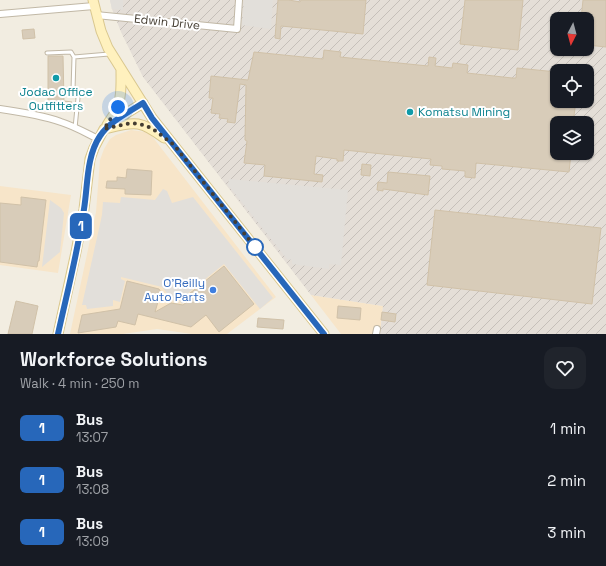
<!DOCTYPE html>
<meta charset="utf-8">
<style>
body{margin:0;font-family:"Space Grotesk",sans-serif;background:#20242c;color:#f1f3f6;height:100vh;display:flex;flex-direction:column;font-size:15px;white-space:nowrap}
*{box-sizing:border-box;margin:0}
p{font-size:13px;color:#9ea1a6}
.icon{flex:none;width:22px;height:22px;fill:none;stroke:currentColor;stroke-width:2;stroke-linecap:round;stroke-linejoin:round}
.map{position:relative;height:334px;overflow:hidden}
.side{display:flex;flex-direction:column;background:#171b24;flex:1}
.side>*{flex:none}
.badge{padding:0 8px;border-radius:6px;font-size:14px;line-height:26px}
.needle{width:26px;rotate:186deg}
.fabs{position:absolute;left:550px;top:12px;display:grid;gap:8px}
.fabs a{display:grid;place-items:center;width:44px;height:44px;border-radius:8px;background:#171b24;box-shadow:0 1px 3px #0004;font-size:20px}
.you{position:absolute;width:20px;height:20px;margin:-10px;border:3px solid #fff;border-radius:50%;background:#1a73e8;box-shadow:0 0 0 6px #1a73e833}
.map>.badge{position:absolute;translate:-50% -50%;box-shadow:0 0 0 2px #fff}
.round{display:grid;place-items:center;flex:none;width:42px;height:42px;border-radius:12px;background:#20242c}
.headline{display:flex;align-items:center;justify-content:space-between;height:68px;padding:0 20px}
h1{font-size:19px;font-weight:700;line-height:30px}
ul{padding:0;list-style:none}
li{display:flex;align-items:center;gap:12px;height:52px;padding:0 20px}
li div{flex:1}
li b{display:block;font-size:15px}
li em{font-style:normal}
li .badge{min-width:44px;font-weight:700;text-align:center}
.map>svg:first-child{display:block}
.commercial{fill:#f7e5c9}
.industrial{fill:url(#industrial-furrows);fill-rule:evenodd}
.parking{fill:#e2dfda}
.building{fill:#d8ccb9;stroke:#d0c1a8}
.lines{fill:none;stroke-linecap:round;stroke-linejoin:round}
.service-casing{stroke:#c1b8a6;stroke-width:5}
.minor-casing{stroke:#c1b8a6;stroke-width:8}
.secondary-casing{stroke:#d9c78e;stroke-width:11}
.service{stroke:#fff;stroke-width:3}
.minor{stroke:#fff;stroke-width:6}
.secondary{stroke:#fff1be;stroke-width:9}
.line-casing{stroke:#fff;stroke-width:9}
.line{stroke:#2767ba;stroke-width:6}
.walk{stroke:#443d32;stroke-width:4;stroke-dasharray:0 7.2}
.culture-dot{fill:#0f9aa8;stroke:#fff;stroke-width:1.5}
.stop-dot{fill:#fff;stroke:#2767ba;stroke-width:2}
.shop-dot{fill:#3f7fe0;stroke:#fff;stroke-width:1.5}
.labels{text-anchor:middle;stroke-width:4;stroke-linejoin:round;paint-order:stroke}
.street-label{font-size:12px;fill:#443d32;stroke:#fff}
.culture-label{font-size:12px;fill:#0d838f;stroke:#fff}
.shop-label{font-size:12px;fill:#366cbe;stroke:#fff;text-anchor:end}
</style>
<div class="map">
<svg width="606" height="334" viewBox="0 0 606 334">
<defs>
<pattern id="industrial-furrows" width="10" height="10" patternUnits="userSpaceOnUse"><rect width="10" height="10" fill="#e4ded7"/><path d="M-1 1l2-2M0 10L10 0M9 11l2-2" fill="none" stroke="#c5bfb9"/></pattern>
</defs>
<rect width="100%" height="100%" fill="#f2ede1"/>
<!-- commercial -->
<path class="commercial" d="M131,130L145,132L152,136L155,140L276,297L227,334H192L157,329L123,334H70L96,212L100,160L104,149L110,139L116,135Z
M0,186L71,195L58,273L0,265Z
M311,295L383,306L380,334H341Z"/>
<!-- industrial -->
<path class="industrial" d="M110,0H606V334H380L383,306L311,295L143,77L121,32L112,9ZM557,19H587V49H557ZM557,71H587V101H557ZM557,123H587V153H557Z"/>
<!-- parking -->
<path class="parking" d="M110,0H123V10L112,9Z
M244,0H273L271,29L242,25Z
M229,179L348,190L341,265L329,264V269L292,264V260L287,259L228,185Z
M163,189L167,191L172,203L193,197L273,298L260,309L224,264L187,294L190,298L182,304L179,300L175,303L162,287L121,277V279L125,281L120,302L113,300V306L87,309L86,305H82L102,215L103,202L120,203L121,197L155,200Z
M50,200L61,208L64,213L60,252L42,267Z"/>
<!-- building -->
<path class="building" d="M278,0H289L300,2L301,0H366L363,34L281,26L280,39L275,38Z
M465,0H523L518,50L460,44Z
M583,0H606V47L587,45V19H581Z
M34,29L35,38L23,39L22,30Z
M324,50L341,52L340,57L428,66L429,57L436,58L435,66L452,68L453,63L468,65L467,73L512,78H516L517,68L557,72V101H576L573,123H557V153H571L569,172L476,163L475,178L465,177V171L442,169V166L430,165L431,159L344,150L343,161H337V159L316,156L314,174L323,175L322,182L264,176L265,165L244,163L247,141L245,140L246,85L240,84L235,123L227,122L228,119L219,118L220,114L211,113L213,98H209L211,76L248,80L254,52L323,59Z
M48,56H63L64,101L72,102V110L52,109V100H48Z
M362,164L371,165L370,176L361,175Z
M127,169L152,171L151,195L125,194V189L106,188L107,181H117V177L126,178Z
M388,172L430,176L428,195L383,189V191L377,190L378,182L387,183Z
M21,197L46,200L39,261H38L37,267L0,262V203L21,205Z
M435,210L601,228L592,304L427,285Z
M224,266L254,304L219,332L206,315L191,327L138,314L135,325L118,321L116,327L78,333L82,315L120,309L127,281L159,289L162,294L160,295L155,312L171,303L183,305L192,298L189,294Z
M16,301L38,306L32,334H8Z
M338,306L361,308L360,320L337,318Z
M382,312L396,314L395,322L381,320Z
M258,318L284,320L283,329L257,327Z"/>
<g class="lines">
<!-- service casing -->
<g class="service-casing">
<path id="service" d="M47,53L71,52L74,57
M75,128L78,98L73,90L74,57L109,54"/>
</g>
<!-- minor casing -->
<g class="minor-casing">
<path id="minor" d="M0,14L94,6
M96,15L237,29L239,0
M0,109C21,112 41,115 61,122C74,126 86,133 98,139
M376,334L377,329"/>
</g>
<!-- secondary casing -->
<g class="secondary-casing">
<path id="secondary" d="M93,0L101,31L108,48L152,118L324,334
M107,125C110,120 113,116 116,111C122,98 121,83 121,69
M109,128C135,121 142,121 164,138
M58,334L76,252L84,209L90,159L94,148L104,129L117,119L143,103"/>
</g>
<!-- service -->
<use href="#service" class="service"/>
<!-- minor -->
<use href="#minor" class="minor"/>
<!-- secondary -->
<use href="#secondary" class="secondary"/>
</g>
<g class="lines">
<!-- line casing -->
<g class="line-casing">
<path id="line" d="M58,334C67,293 78,251 84,209C88,185 86,157 100,136C109,122 129,112 143,103L152,118L324,334"/>
</g>
<!-- line -->
<use href="#line" class="line"/>
<!-- walk -->
<path class="walk" d="M118,107L104,129L126,124L132,123L144,125L153,129L174,145L255,247"/>
</g>
<!-- markers -->
<g class="culture-dot">
<circle cx="56" cy="78" r="4"/>
<circle cx="410" cy="112" r="4"/>
</g>
<circle class="stop-dot" cx="255" cy="247" r="8"/>
<circle class="shop-dot" cx="213" cy="290" r="4"/>
<g class="labels">
<!-- street labels -->
<g class="street-label">
<text transform="translate(167 22) rotate(6)" y="4">Edwin Drive</text>
</g>
<!-- culture labels -->
<g class="culture-label">
<text x="56" y="96">Jodac Office<tspan x="56" dy="14">Outfitters</tspan></text>
<text x="418" y="116" text-anchor="start">Komatsu Mining</text>
</g>
<!-- shop labels -->
<g class="shop-label">
<text x="205" y="287">O'Reilly<tspan x="205" dy="14">Auto Parts</tspan></text>
</g>
</g>
</svg>
<div class="fabs">
<a><svg class="needle" viewBox="-14 -14 28 28"><path d="M0-13l5 13h-10z" fill="#e53935"/><path d="M0 13l5-13h-10z" fill="#9ea1a6"/></svg></a>
<a><svg class="icon" aria-label="locate" viewBox="0 0 24 24"><circle cx="12" cy="12" r="6"/><path d="M12 2v4M12 18v4M2 12h4M18 12h4"/></svg></a>
<a><svg class="icon" aria-label="layers" viewBox="0 0 24 24"><path d="M12 4l9 5-9 5-9-5zM3 14l9 5 9-5"/></svg></a>
</div>
<div class="you" style="left:118px;top:107px"></div>
<b class="badge" style="left:81px;top:226px;background:#2767ba;color:#fff">1</b>
</div>
<section class="side">
<div class="headline"><div><h1>Workforce Solutions</h1><p>Walk · 4 min · 250 m</p></div><a class="round"><svg class="icon" aria-label="heart" viewBox="0 0 24 24"><path d="M12 20l-8-8c-3-5 5-10 8-4 3-6 11-1 8 4z"/></svg></a></div>
<ul>
<li><span class="badge" style="background:#2767ba;color:#fff">1</span><div><b>Bus</b><p>13:07</p></div><em>1 min</em></li>
<li><span class="badge" style="background:#2767ba;color:#fff">1</span><div><b>Bus</b><p>13:08</p></div><em>2 min</em></li>
<li><span class="badge" style="background:#2767ba;color:#fff">1</span><div><b>Bus</b><p>13:09</p></div><em>3 min</em></li>
</ul>
</section>
